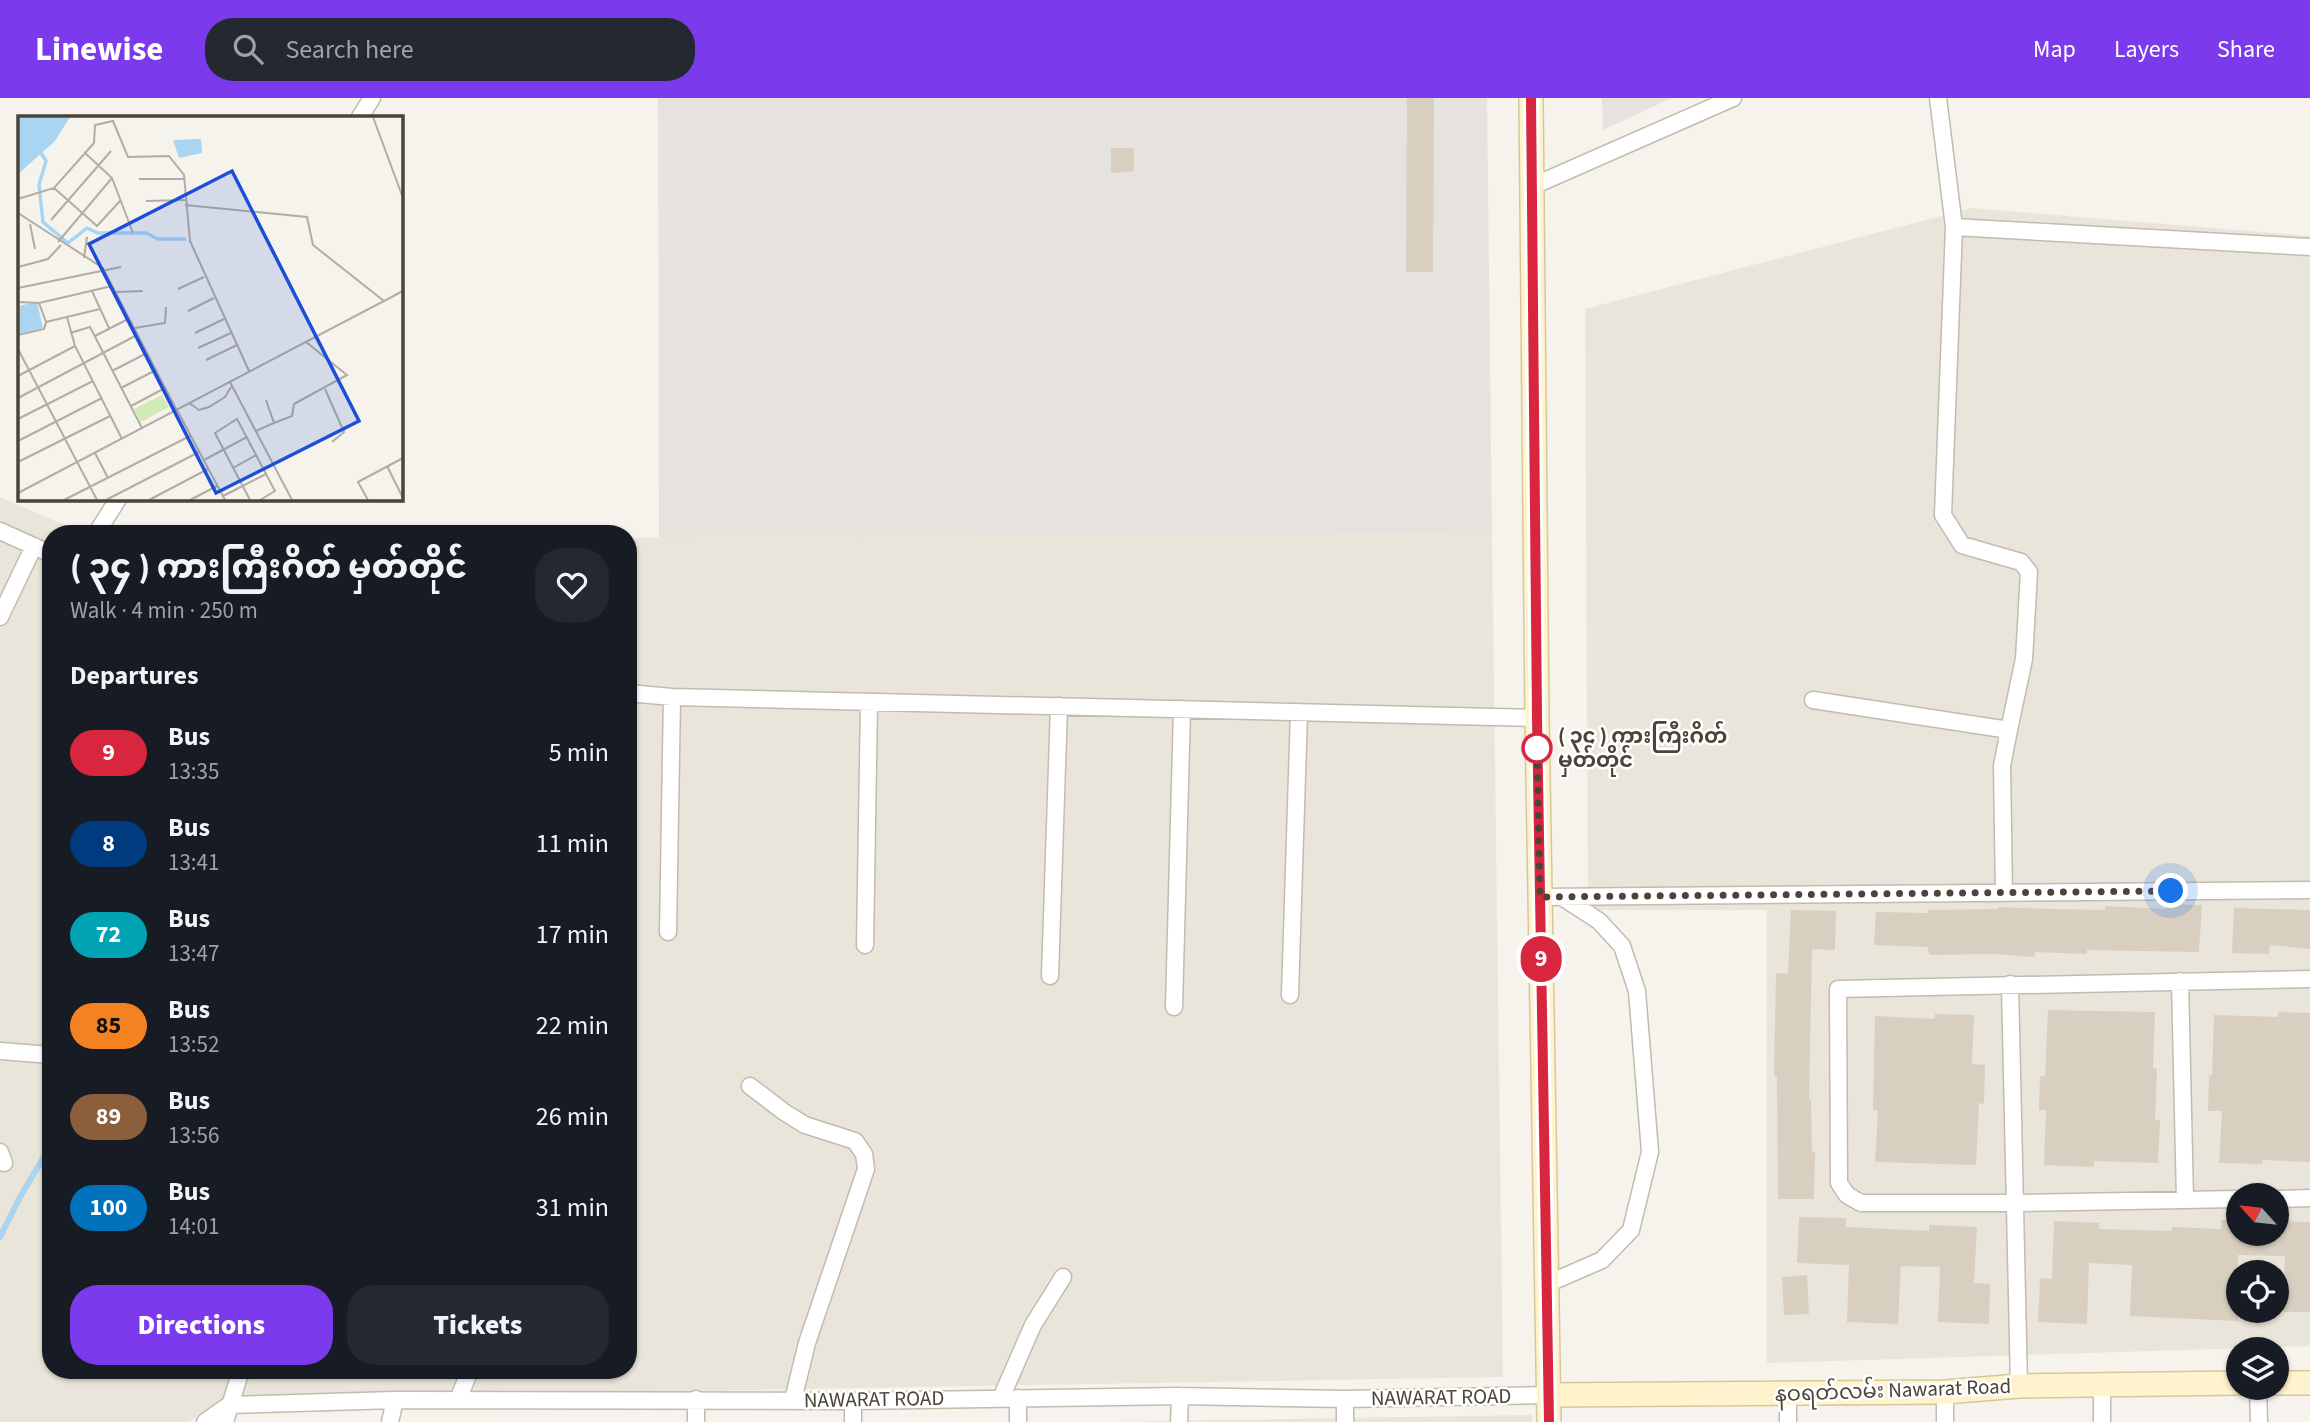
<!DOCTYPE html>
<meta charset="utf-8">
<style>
body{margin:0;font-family:"Source Sans 3","Noto Sans Myanmar",sans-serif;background:#242831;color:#f1f3f6;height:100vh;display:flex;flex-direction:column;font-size:26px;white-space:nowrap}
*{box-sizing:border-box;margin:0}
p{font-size:23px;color:#9ea1a6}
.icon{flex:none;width:38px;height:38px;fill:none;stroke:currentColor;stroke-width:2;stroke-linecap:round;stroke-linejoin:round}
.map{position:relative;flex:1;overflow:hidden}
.panel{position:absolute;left:42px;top:427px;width:595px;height:854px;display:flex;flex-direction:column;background:#171b24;border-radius:28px;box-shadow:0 2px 5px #0004}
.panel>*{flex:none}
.badge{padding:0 14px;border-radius:23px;font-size:24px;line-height:46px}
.needle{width:46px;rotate:297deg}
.tools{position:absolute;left:2226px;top:1085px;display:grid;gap:14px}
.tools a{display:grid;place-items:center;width:63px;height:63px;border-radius:50%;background:#171b24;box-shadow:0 2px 5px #0004;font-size:35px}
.you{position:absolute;width:35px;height:35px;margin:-18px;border:5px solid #fff;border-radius:50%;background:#1a73e8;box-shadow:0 0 0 10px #1a73e833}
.map>.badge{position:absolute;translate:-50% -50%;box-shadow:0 0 0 4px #fff}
h2{padding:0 28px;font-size:26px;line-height:63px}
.round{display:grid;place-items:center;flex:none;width:74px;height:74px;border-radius:28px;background:#242831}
.summary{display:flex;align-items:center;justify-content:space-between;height:119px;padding:0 28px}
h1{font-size:33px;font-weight:800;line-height:52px}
.primary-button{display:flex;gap:14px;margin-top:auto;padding:14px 28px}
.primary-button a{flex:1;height:80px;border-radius:28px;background:#7c3aed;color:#fff;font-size:28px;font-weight:800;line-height:80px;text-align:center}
.primary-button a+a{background:#242831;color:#f1f3f6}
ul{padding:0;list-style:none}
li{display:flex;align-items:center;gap:21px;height:91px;padding:0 28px}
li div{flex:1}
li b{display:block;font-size:26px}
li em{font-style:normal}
li .badge{min-width:77px;font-weight:700;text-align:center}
header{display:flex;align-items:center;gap:42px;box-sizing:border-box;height:98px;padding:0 35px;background:#7c3aed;color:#fff}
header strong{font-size:33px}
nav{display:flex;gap:38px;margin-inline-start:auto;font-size:24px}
.search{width:490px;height:63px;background:#242831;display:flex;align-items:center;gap:18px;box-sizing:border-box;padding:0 24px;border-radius:28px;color:#9ea1a6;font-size:26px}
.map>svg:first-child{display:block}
.residential{fill:#eae5da;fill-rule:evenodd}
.industrial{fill:#e6e2dd}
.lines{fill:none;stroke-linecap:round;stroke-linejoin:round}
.stream{stroke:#a9d4f2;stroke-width:6}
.building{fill:#d8cfc1}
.street-casing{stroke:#c2bbae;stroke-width:19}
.secondary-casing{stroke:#d6c79b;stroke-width:26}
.street{stroke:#fff;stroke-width:16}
.secondary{stroke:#fff3cd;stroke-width:23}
.line-casing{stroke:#fff;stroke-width:16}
.line{stroke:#d7263d;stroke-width:10}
.walk{stroke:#4b4439;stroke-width:7;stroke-dasharray:0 12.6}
.stop-dot{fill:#fff;stroke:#d7263d;stroke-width:3.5}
.labels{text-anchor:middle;stroke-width:5;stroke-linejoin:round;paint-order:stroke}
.stop-label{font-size:21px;font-weight:bold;fill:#4b4439;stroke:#fff;text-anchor:start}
.street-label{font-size:21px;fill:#4b4439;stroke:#fff}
.inset-river{fill:none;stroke:#a9d4f2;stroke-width:3.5}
.inset-road{fill:none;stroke:#b2ada4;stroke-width:2}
.view{fill:#1d4ed8;fill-opacity:0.15;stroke:#1d4ed8;stroke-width:3.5}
.inset-edge{fill:none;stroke:#4b4439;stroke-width:3.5}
</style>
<header>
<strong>Linewise</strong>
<div class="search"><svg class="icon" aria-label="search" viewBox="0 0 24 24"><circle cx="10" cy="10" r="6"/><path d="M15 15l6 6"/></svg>Search here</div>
<nav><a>Map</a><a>Layers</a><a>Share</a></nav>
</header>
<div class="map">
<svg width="2310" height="1324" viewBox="0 0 2310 1324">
<rect width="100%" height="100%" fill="#f6f3ec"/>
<!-- residential -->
<path class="residential" d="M1972,110L2310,138V1248L1767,1265V812H1588L1585,211ZM2238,1097H2277V1136H2238ZM2238,1174H2277V1213H2238Z
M0,399L86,436H51V1272H628V440L1492,436L1503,1279L221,1301L189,1324H0Z
M1532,1317V1324H1096Z"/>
<!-- industrial -->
<path class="industrial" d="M658,0H1487L1492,436L659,440Z
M1602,0H1672L1603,32Z"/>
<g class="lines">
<!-- stream -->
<path class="stream" d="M0,1139L20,1099L51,1047"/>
</g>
<!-- building -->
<path class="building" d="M1407,0H1434L1433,174H1406Z
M1111,50H1134V73L1111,75Z
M2166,806L2202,807L2199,854L2087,852V856L2035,854V859L1995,856L1929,857L1928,849L1874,847L1876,814L1928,815V812L1998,811V809L2048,811L2105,812V808L2166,811Z
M2234,810L2310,812V851L2270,847L2269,856L2232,855Z
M1791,812L1836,813L1835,852L1812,851L1809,1001H1811L1812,1054H1815L1814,1101H1778L1777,978H1774L1776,875L1788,876Z
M2048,912L2155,914L2153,970L2157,971L2155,1022H2160L2158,1065L2094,1063V1069L2044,1067L2046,1012H2039L2040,978H2045Z
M2278,914L2310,915V1064L2263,1062L2262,1066L2219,1065L2222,1013H2208L2209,977H2212L2214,917L2278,919Z
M1935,916L1974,917L1972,966L1985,967L1984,1006L1979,1005L1976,1067L1875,1064L1878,1012H1873L1875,918L1935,921Z
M1799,1119L1846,1120V1129L1929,1133V1127L1977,1129L1974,1185L1990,1186L1989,1226L1938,1224L1940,1169L1901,1168L1898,1226L1847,1224L1849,1167L1797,1165Z
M2221,1122L2238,1123V1136H2277V1123L2310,1124V1214H2283L2285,1158L2238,1157V1223L2130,1218L2132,1167L2089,1165L2087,1226L2038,1224L2040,1180L2052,1181L2054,1123L2099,1125V1131L2172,1133V1129L2221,1131Z
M1807,1177L1809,1216L1784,1217L1782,1179Z"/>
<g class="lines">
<!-- street casing -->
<g class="street-casing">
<path id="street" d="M1938,0L1954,129L1943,417L1962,447L2021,464L2029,474L2024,561L2009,632
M360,19L372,0
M1533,88L1733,0
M1954,129L2310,149
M0,433L51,456
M96,436L118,401
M0,519L34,448
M628,595L672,599L1537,620
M1813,602L2009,632L2002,668L2004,795
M1540,799L2310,792
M668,834L672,599
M865,847L869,604
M1050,878L1059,608
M2180,883L2185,1102
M2010,886L2019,1288
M1290,897L1299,614
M1174,909L1182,611
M0,953L51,957
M750,988L784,1014L805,1027L855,1043L864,1056L866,1071L807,1245L793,1302
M0,1054L4,1065
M2238,1101L2015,1105H1861L1847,1097L1839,1085L1838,891L2310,881
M2277,1101L2310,1100
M1547,1186L1602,1162L1631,1132L1650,1054L1637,893L1622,848L1599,823L1562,799
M2102,1287V1324
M2258,1290L2259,1324
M1001,1300L1033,1227L1063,1179
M1018,1300V1324
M1345,1301V1324
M458,1302L470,1272
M853,1303V1324
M205,1324L229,1307L395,1302L853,1303L1180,1298L1345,1301L1548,1297
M225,1324L241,1272
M390,1324L395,1302
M696,1324V1301
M1179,1324L1180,1298
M1788,1324V1295
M1945,1324V1294"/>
</g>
<!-- secondary casing -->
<g class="secondary-casing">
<path id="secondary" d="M1531,0L1537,620L1549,1324
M2277,1285H2310
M1548,1297L1945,1294L2019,1288L2238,1285"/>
</g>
<!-- street -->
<use href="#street" class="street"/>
<!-- secondary -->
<use href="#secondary" class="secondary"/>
</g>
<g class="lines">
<!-- line casing -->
<g class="line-casing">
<path id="line" d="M1531,0L1537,620L1549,1324"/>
</g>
<!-- line -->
<use href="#line" class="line"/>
<!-- walk -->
<path class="walk" d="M1537,650V646L1540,799L2171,793"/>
</g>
<!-- markers -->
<circle class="stop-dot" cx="1537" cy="650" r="14"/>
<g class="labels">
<!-- stop labels -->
<g class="stop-label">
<text x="1558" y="645">( ၃၄ ) ကားကြီးဂိတ်<tspan x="1558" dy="24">မှတ်တိုင်</tspan></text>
</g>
<!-- street labels -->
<g class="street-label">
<text transform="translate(1893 1292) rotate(-2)" y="7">နဝရတ်လမ်း Nawarat Road</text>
<text transform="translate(1441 1299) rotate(-1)" y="7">NAWARAT ROAD</text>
<text transform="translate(874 1301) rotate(-1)" y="7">NAWARAT ROAD</text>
</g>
</g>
<!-- overview -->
<g transform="translate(18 18)">
<rect width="385" height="385" fill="#f6f3ec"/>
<path d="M144,279L151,291L123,306L116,293Z" fill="#d2eab5"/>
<path d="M0,1H52L37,25L0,58ZM183,23L184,37L161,42L155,24ZM19,186L25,212L0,218V190Z" fill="#a9d4f2"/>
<path class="inset-river" d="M22,35L28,45L21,69L25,106L50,127L69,112L80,117H128L140,123H168"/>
<path class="inset-road" d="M355,1L385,82M66,36L94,62L115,117M121,63H166M36,72L79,110L102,85M0,83L36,72L76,27L77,9L95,5L110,41L151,40L166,59L172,125L231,255M128,85L167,84M167,89L289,101L295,129L366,185M0,97L85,152L158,293M33,104L93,35M12,108L17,133M40,126L94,62M66,142L69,121M0,151L30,143L43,129M0,172L103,151M160,173L186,161M74,175L91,212M98,176L125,175M0,186L21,187L28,206L26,213L0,219M21,187L94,170M170,195L196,182M49,201L57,230L104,323M28,206L82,193M117,212L147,207L148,191M52,217L72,211L124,312M177,217L206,203M77,220L112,202M180,232L213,217M0,233L79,384M188,244L219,229M94,255L129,237M0,260L57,230M212,266L274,384M103,272L138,254M307,273L326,316L314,326M0,282L119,219M171,287L181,294L191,291L207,281L213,271M113,290L147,272M159,294L207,384M0,303L75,265M256,307L274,300L276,288L329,259L288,226M238,315L256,307L248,284M0,325L84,282M77,337L90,362M186,344L229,321M0,346L92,300M369,350L385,382M215,352L238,339M0,377L385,175M205,380L248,358M46,384L172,320M88,384L181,336M131,384L190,353M172,384L199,370M232,384L197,317L219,303L257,375L242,384M350,384L340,366L385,342"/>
<path class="view" d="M214,55L341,305L198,377L71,128Z"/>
<rect width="385" height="385" class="inset-edge"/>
</g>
</svg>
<div class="tools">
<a><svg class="needle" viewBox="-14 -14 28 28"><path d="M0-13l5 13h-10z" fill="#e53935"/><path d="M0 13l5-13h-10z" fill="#9ea1a6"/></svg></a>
<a><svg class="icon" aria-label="locate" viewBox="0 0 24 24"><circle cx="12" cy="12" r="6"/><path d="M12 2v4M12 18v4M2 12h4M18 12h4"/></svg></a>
<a><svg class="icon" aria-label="layers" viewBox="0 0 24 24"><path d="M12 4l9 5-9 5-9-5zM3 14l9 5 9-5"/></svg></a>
</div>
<div class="you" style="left:2171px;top:793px"></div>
<b class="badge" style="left:1541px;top:861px;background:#d7263d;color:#fff">9</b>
<section class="panel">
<div class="summary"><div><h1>( ၃၄ ) ကားကြီးဂိတ် မှတ်တိုင်</h1><p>Walk · 4 min · 250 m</p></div><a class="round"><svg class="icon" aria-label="heart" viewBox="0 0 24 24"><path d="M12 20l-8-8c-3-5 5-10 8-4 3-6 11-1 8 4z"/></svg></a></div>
<h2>Departures</h2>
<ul>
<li><span class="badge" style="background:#d7263d;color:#fff">9</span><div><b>Bus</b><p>13:35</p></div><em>5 min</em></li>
<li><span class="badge" style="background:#003b80;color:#fff">8</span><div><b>Bus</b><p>13:41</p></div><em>11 min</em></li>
<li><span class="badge" style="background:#00a3b4;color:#fff">72</span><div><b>Bus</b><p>13:47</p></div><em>17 min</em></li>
<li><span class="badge" style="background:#f58220;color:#111">85</span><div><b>Bus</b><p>13:52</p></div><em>22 min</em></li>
<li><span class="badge" style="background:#8b5e3c;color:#fff">89</span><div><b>Bus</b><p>13:56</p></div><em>26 min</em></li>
<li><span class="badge" style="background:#0072bc;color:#fff">100</span><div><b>Bus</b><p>14:01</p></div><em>31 min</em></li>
</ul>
<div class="primary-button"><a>Directions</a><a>Tickets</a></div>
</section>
</div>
